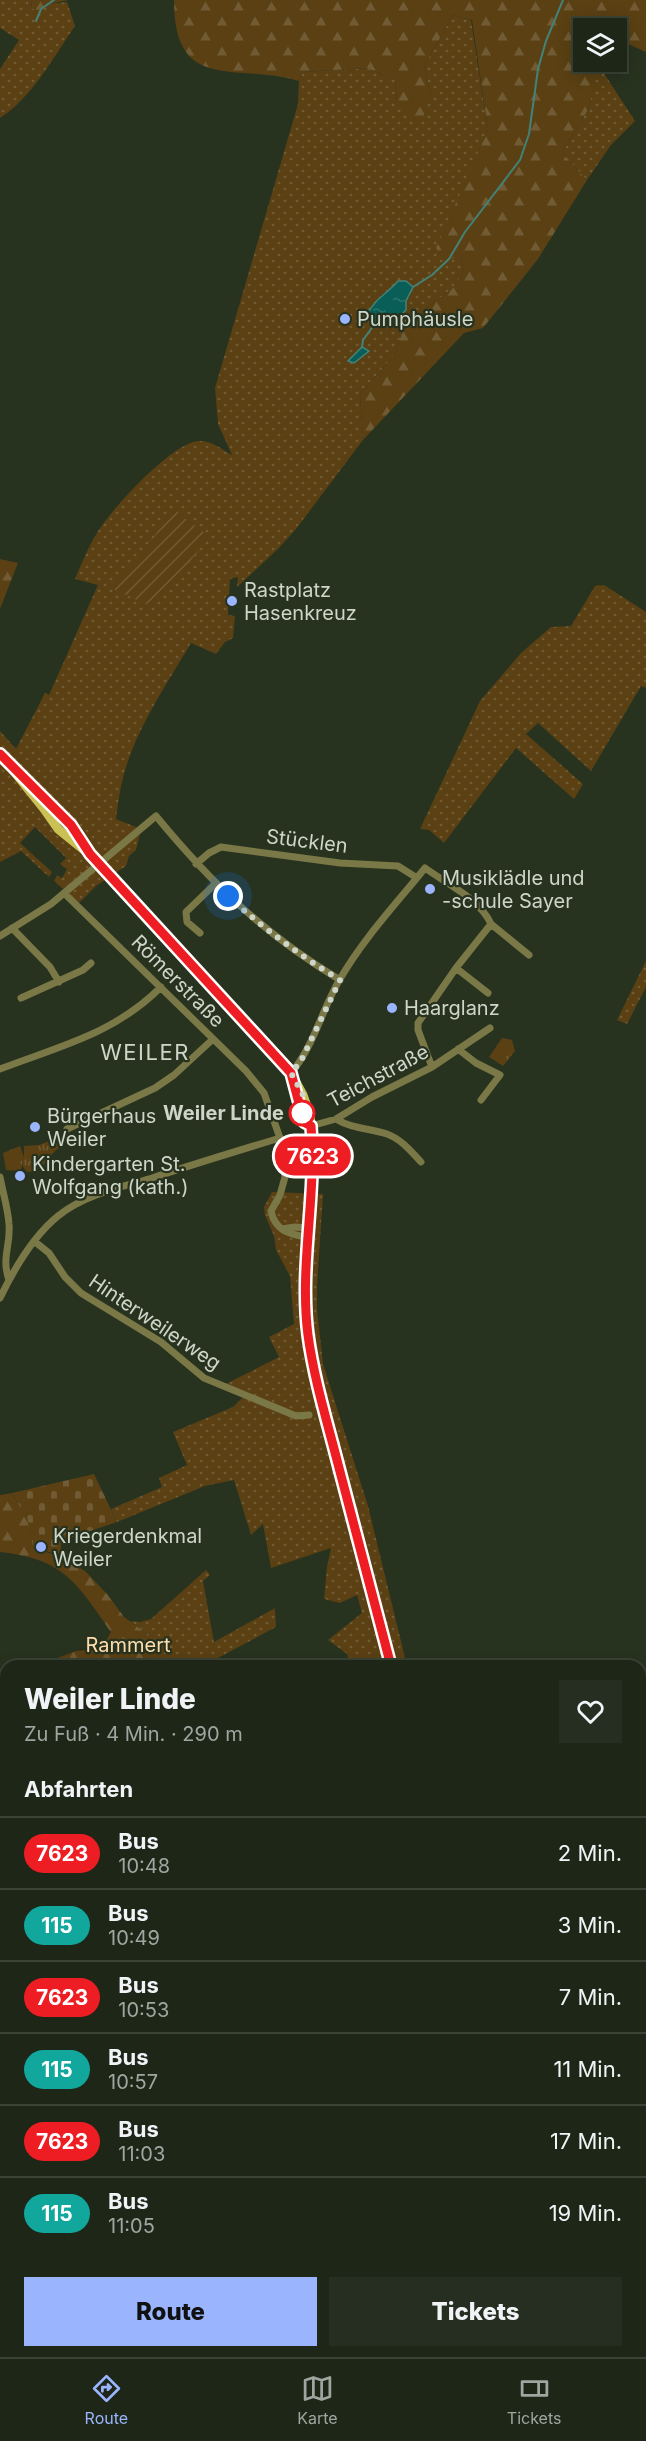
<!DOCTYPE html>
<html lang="de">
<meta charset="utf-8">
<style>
body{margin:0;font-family:Inter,sans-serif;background:#252e20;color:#f1f3f6;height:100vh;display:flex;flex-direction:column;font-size:22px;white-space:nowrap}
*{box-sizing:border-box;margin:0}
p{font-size:20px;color:#a0a5a1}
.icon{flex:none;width:33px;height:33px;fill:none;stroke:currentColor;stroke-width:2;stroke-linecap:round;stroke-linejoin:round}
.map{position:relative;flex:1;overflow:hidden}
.drawer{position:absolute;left:0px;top:1660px;width:646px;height:698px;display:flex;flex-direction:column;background:#1d2617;border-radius:18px 18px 0 0;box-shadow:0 3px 15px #0003,0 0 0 2px #3b4336}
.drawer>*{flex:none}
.badge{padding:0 12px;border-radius:20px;font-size:21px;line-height:39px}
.fabs{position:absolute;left:573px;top:18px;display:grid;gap:12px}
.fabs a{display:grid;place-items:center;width:54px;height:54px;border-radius:0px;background:#1d2617;box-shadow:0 3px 15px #0003,0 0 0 2px #3b4336;font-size:30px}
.you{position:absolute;width:30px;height:30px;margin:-15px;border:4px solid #fff;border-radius:50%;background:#1a73e8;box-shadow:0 0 0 9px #1a73e833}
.map>.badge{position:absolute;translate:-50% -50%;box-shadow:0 0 0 3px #fff}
h2{padding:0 24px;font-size:22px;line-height:54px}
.round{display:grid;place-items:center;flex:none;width:63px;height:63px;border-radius:0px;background:#252e20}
.summary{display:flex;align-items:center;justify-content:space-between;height:102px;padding:0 24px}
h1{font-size:28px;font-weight:800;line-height:45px}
.primary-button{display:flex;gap:12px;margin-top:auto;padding:12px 24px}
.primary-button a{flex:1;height:69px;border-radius:0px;background:#9ab5fd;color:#111;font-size:24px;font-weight:800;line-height:69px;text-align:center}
.primary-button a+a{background:#252e20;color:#f1f3f6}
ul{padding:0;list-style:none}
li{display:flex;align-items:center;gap:18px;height:72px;padding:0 24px;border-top:2px solid #3b4336}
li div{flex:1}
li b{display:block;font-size:22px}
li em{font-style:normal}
li .badge{min-width:66px;font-weight:700;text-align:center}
.menu{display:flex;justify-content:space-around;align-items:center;height:84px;border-top:2px solid #3b4336;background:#1d2617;font-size:16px;color:#a0a5a1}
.menu a{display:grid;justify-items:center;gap:3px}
.menu .on{color:#9ab5fd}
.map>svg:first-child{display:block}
.grass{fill:url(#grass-dots);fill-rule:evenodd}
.forest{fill:url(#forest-firs)}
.cemetery{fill:url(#cemetery-stones)}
.park{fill:url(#park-tufts)}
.garden{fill:url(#garden-furrows)}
.water{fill:url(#water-ripples);stroke:#448279;stroke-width:1.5}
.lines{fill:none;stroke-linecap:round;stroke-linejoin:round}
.stream{stroke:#448279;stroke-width:2}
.minor{stroke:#7b7847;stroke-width:7}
.major{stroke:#cac155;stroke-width:9}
.line-casing{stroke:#fff;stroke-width:14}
.line{stroke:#ee1d23;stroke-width:9}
.walk{stroke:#ced5c9;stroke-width:6;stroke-dasharray:0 10.8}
.poi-dot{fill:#9ab5fd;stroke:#27321f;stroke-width:2}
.stop-dot{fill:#fff;stroke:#ee1d23;stroke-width:3}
.labels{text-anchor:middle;stroke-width:4.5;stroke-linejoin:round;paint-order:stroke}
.poi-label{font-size:20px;fill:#ced5c9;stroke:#27321f;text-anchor:start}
.street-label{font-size:20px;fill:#ced5c9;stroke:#27321f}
.stop-label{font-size:20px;font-weight:bold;fill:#ced5c9;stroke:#27321f;text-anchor:end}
.park-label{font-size:20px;fill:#feddac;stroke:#27321f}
.quarter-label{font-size:22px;letter-spacing:1.5px;fill:#ced5c9;stroke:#27321f}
</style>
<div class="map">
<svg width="646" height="2357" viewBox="0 0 646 2357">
<defs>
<pattern id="grass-dots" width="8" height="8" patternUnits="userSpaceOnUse" patternTransform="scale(1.5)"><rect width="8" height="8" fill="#5a4013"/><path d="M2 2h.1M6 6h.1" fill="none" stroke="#705b34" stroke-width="1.8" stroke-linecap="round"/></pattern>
<pattern id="forest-firs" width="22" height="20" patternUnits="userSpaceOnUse" patternTransform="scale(1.5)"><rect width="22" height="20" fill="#5a4013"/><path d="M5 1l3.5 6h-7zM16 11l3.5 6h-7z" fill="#705b34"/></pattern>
<pattern id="cemetery-stones" width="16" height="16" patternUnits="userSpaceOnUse" patternTransform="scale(1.5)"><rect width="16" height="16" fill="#5a4013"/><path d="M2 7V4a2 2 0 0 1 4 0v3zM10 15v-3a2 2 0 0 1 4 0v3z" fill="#705b34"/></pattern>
<pattern id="park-tufts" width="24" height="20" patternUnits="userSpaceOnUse" patternTransform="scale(1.5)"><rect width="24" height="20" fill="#5a4013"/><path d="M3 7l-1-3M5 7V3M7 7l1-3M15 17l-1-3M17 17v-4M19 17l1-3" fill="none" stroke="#705b34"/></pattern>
<pattern id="garden-furrows" width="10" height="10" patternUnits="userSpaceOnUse" patternTransform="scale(1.5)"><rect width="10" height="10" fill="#5a4013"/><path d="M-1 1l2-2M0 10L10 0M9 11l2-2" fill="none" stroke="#705b34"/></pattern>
<pattern id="water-ripples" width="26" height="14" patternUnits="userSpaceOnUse" patternTransform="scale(1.5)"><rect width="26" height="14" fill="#095e57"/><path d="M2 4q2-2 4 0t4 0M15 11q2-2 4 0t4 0" fill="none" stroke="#2c746e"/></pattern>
</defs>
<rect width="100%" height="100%" fill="#27321f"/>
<!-- grass -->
<path class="grass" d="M0,0H31L32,9L46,4L67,2L75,26C55,55 30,100 0,118V69L19,40L0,28Z
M453,15L471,20L488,130L476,158L461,257L464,271L453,288L404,325L396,353L360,394L363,440L296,529L278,549L237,587L238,577L230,579L228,615L235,616L233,638L225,642L216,654L191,643C167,684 137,727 124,774C120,788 118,804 116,819L141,829L136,850L129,856L126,866L96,886L79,903L54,881L57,875L62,878L67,869L60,864L66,858L35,827L20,843L52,872L49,877L21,851L0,862V731L16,749L45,693L49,695L98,585L75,579C82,563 88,547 97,533C111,509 172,443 198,441C212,440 221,449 232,455L218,424L215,388L298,104L299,81L303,72L367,68L395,80L397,101L431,96L424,66ZM398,281L410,296L406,301V310L398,318L372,324L369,321L381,295L389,292Z
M598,64L635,121L611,145L587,180L562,153L589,108Z
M604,585L646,612V688L641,686L591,771L538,723L526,734L583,784L574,799L516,748L444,843L429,830L420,829L480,701L521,653L551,627L571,626L595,586Z
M646,961V987L627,1024L617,1020Z
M272,1192L323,1194L317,1286V1309L323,1364L368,1506L407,1666H350L347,1654L328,1640L362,1613L357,1595L340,1603L324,1599L327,1567L331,1548L271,1568L263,1524L251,1535L234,1480L205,1486L117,1522L111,1509L162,1487L159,1478L187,1465L173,1432L233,1407L245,1395L222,1386L279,1357L269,1337L294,1324L290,1276L276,1250L274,1236L265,1215L264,1207Z
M206,1570L210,1575L203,1581L214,1642L275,1608L276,1627L218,1658L220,1662L211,1666H169L152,1649L146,1633L130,1621L140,1622L151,1619Z
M6,2118V2352H396L395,2357H0V2123Z"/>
<!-- forest -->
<path class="forest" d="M31,0H69L47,4L38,10L32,9Z
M174,0H646V52L617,39L616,28H584V62H599L589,108L562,153L587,180L538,259L483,328L464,333L363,440L360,394L396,353L404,325L453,288L464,271L461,257L444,260L436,248L488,130L472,20L453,15L424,66L431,96L423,117L410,121L397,101L395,80L367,68L303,72L299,81C237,62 174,95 174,0Z
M0,559L18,563L0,609Z
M12,1493L22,1510H26L33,1547L62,1558L85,1571L107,1594L124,1617L146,1633L152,1649L169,1666H36L76,1651L101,1649L111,1632C77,1583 64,1559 0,1552V1495Z
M6,1693V2118L0,2123V1698Z"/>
<!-- cemetery -->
<path class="cemetery" d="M94,1474L117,1522L61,1541V1556L33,1547L26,1511L22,1510L12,1493Z"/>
<!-- park -->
<path class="park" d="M502,1038L512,1040L515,1051L503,1066L489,1057Z
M62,1136L67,1141C63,1147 60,1147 55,1151C46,1160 44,1171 27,1172L23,1167V1161L21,1171L6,1170L3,1153L20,1146L24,1157V1146L39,1145Z"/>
<!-- garden -->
<path class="garden" d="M175,511L210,537L152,607L111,588Z"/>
<!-- water -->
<path class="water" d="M398,281H406L413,287L406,301V310L398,318L389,319L379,325L372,324L367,315C375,298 387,294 398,281Z
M362,347L369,351L354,363L348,361Z"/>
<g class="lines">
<!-- stream -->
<path class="stream" d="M36,21L41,9L54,0
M413,287L432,275L449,259L465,232L520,160L529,134L538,69L546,41L563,0
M362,347L363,340L374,325"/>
<!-- minor -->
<path class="minor" d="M196,864L209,853L221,847L340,863L398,866L417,878
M64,893L246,1071L264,1093L280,1138L283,1157L285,1177L280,1195L271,1211C275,1230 288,1234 306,1237
M491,924L529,955
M12,928L50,967L59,982
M200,933L187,922L186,912L215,884
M0,936L51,904L156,816C212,884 264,934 340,980
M456,968L488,993
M21,998L83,970L91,963
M458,1049L476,1063L500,1075L481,1100
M0,1069C60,1046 114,1034 161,987
M291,1073C314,1046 322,1009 340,979C363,939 396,904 425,868C447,884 480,899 491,924L456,968L418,1023V1030L432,1067
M336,1119C352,1129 369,1128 387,1134C401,1139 411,1151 421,1162
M311,1126L336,1119L372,1097L432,1067L490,1028
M67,1129L155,1088L174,1075L213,1039
M0,1177C3,1193 8,1209 9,1224C11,1246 1,1257 9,1280
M282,1229L295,1227L307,1228
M34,1241L49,1253L65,1277L81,1293L161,1342L204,1378L296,1416L309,1415
M0,1298C14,1269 32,1237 58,1216C84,1195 121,1187 152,1178C194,1164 237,1151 280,1138"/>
<!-- major -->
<path class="major" d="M0,754L44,809L58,829L100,863L291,1073L303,1095L310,1115L313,1143L312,1190L306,1237L304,1289L313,1366L391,1666
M39,795L71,825L87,850
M387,2357L388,2352"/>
</g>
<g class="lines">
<!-- line casing -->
<g class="line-casing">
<path id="line" d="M0,754L71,825L90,854L291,1073L304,1122L311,1126C317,1196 299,1265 308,1335C314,1379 327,1421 338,1464C356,1531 373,1599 391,1666"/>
</g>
<!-- line -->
<use href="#line" class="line"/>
<!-- walk -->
<path class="walk" d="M228,896C263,928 299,955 340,980L301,1061L291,1073L303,1095L310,1115L302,1113"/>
</g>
<!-- markers -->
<g class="poi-dot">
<circle cx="345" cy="319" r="6"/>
<circle cx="232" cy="601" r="6"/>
<circle cx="430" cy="889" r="6"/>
<circle cx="392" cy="1008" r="6"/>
<circle cx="35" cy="1127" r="6"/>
<circle cx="20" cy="1176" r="6"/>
<circle cx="41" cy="1547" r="6"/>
</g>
<circle class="stop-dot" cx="302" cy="1113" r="12"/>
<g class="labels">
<!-- poi labels -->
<g class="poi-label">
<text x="357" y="326">Pumphäusle</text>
<text x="244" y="597">Rastplatz<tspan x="244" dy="23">Hasenkreuz</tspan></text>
<text x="442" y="885">Musiklädle und<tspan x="442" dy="23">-schule Sayer</tspan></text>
<text x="404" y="1015">Haarglanz</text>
<text x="47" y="1123">Bürgerhaus<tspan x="47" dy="23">Weiler</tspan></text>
<text x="32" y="1171">Kindergarten St.<tspan x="32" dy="23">Wolfgang (kath.)</tspan></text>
<text x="53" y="1543">Kriegerdenkmal<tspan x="53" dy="23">Weiler</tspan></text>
</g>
<!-- street labels -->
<g class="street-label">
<text transform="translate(307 841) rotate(7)" y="7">Stücklen</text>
<text transform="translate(178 981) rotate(45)" y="7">Römerstraße</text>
<text transform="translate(378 1076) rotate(-28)" y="7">Teichstraße</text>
<text transform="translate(155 1322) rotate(34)" y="7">Hinterweilerweg</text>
</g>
<!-- stop labels -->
<g class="stop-label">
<text x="284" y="1120">Weiler Linde</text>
</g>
<!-- park labels -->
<g class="park-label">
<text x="128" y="1652">Rammert</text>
</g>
<!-- quarter labels -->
<g class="quarter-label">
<text x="145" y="1060">WEILER</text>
</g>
</g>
</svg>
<div class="fabs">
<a><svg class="icon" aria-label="layers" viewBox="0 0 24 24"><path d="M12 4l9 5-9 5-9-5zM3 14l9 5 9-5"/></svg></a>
</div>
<div class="you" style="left:228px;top:896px"></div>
<b class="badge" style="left:313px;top:1156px;background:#ee1d23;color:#fff">7623</b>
<section class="drawer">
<div class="summary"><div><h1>Weiler Linde</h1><p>Zu Fuß · 4 Min. · 290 m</p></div><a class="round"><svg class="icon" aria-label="heart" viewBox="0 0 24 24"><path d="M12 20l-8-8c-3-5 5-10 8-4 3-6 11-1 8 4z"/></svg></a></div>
<h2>Abfahrten</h2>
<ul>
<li><span class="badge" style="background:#ee1d23;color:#fff">7623</span><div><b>Bus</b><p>10:48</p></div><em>2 Min.</em></li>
<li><span class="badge" style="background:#12a79d;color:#fff">115</span><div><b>Bus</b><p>10:49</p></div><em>3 Min.</em></li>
<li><span class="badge" style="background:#ee1d23;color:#fff">7623</span><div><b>Bus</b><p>10:53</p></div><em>7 Min.</em></li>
<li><span class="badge" style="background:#12a79d;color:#fff">115</span><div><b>Bus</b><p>10:57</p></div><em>11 Min.</em></li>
<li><span class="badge" style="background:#ee1d23;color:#fff">7623</span><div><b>Bus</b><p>11:03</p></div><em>17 Min.</em></li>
<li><span class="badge" style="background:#12a79d;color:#fff">115</span><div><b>Bus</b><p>11:05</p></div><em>19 Min.</em></li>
</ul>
<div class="primary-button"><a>Route</a><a>Tickets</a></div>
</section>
</div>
<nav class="menu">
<a class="on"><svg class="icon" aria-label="directions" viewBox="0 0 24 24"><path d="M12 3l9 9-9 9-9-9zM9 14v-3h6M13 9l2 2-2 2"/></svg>Route</a>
<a><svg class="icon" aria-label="map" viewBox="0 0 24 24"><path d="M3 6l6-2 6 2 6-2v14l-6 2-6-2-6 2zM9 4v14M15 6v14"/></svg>Karte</a>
<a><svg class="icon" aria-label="tickets" viewBox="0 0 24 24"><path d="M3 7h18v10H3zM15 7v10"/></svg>Tickets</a>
</nav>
